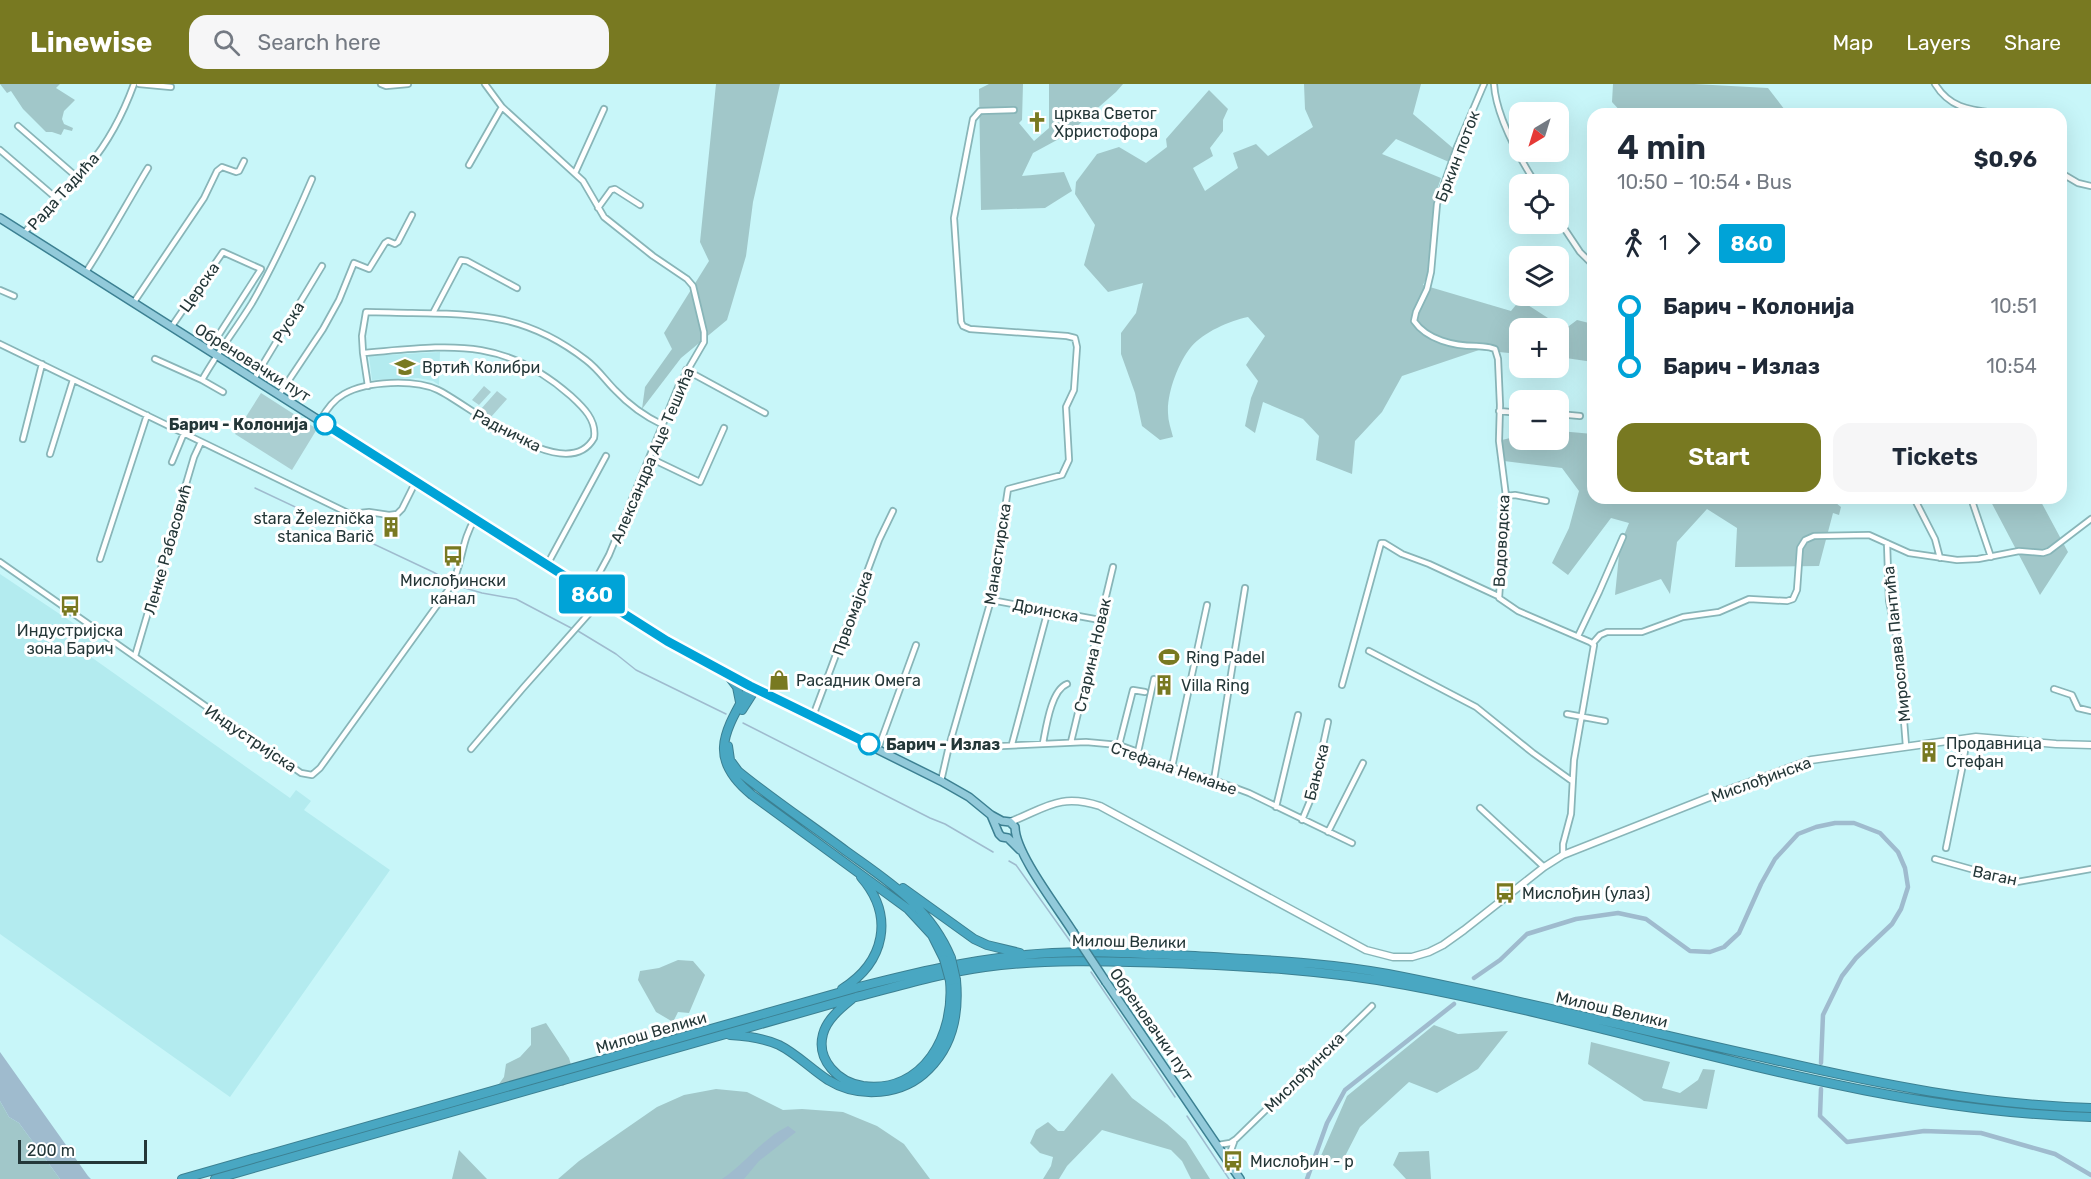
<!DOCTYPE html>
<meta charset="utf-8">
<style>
body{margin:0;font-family:Rubik,sans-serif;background:#f6f6f7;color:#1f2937;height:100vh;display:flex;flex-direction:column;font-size:22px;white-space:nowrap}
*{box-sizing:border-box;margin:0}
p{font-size:20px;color:#747a83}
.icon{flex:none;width:33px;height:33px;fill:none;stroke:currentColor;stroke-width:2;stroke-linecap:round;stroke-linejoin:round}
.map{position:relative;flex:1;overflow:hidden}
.drawer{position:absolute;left:1587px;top:24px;width:480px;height:396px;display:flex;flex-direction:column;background:#fff;border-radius:18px;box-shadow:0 6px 24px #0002}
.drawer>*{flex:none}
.badge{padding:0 12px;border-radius:4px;font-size:21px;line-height:39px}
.needle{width:39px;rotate:218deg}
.buttons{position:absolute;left:1509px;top:18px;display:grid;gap:12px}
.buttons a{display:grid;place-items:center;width:60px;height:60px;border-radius:12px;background:#fff;box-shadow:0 6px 24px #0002;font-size:30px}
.scale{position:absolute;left:18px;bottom:15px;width:129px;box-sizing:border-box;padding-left:6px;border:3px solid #243738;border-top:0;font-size:16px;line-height:21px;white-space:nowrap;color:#243738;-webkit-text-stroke:4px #fff;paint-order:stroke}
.map>.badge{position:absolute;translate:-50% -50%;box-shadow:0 0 0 3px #fff}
.legs{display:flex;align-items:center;gap:9px;height:66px;padding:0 30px;font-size:20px}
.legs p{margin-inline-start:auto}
.summary{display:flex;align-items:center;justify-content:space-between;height:102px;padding:0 30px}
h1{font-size:33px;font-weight:600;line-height:45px}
.button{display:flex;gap:12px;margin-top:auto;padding:12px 30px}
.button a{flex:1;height:69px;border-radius:18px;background:#787921;color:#fff;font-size:24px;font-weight:600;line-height:69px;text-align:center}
.button a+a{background:#f6f6f7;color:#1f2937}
ul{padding:0 30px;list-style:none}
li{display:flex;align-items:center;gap:21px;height:60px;font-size:22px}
li i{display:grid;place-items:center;width:9px;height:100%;margin:0 8px;background:currentColor}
li i::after{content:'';width:15px;height:15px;margin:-8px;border:4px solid;border-radius:50%;background:#fff}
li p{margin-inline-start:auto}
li:first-child i{background:linear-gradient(#0000 50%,currentColor 0)}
li:last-child i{background:linear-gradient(currentColor 50%,#0000 0)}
header{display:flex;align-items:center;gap:36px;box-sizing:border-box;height:84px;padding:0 30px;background:#787921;color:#fff}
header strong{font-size:28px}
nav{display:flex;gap:33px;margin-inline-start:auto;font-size:21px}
.search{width:420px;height:54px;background:#f6f6f7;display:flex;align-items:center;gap:15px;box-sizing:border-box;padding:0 21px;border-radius:18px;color:#747a83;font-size:22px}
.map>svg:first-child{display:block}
.built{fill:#b3ebef}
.green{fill:#abcfd2}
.forest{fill:#a1c7c9}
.water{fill:#9fbbce}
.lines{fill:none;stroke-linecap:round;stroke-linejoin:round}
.stream{stroke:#9fbbce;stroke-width:1.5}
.canal{stroke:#9fbbce;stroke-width:4.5}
.minor-casing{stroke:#88b5b8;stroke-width:8}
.secondary-casing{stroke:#88b5b8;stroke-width:9}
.primary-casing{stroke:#3c8092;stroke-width:10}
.motorway-casing{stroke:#3c8092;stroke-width:10}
.minor{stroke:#fff;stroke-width:4.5}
.secondary{stroke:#fff;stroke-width:6}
.primary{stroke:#92cada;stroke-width:7}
.motorway{stroke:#49a7c2;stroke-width:8}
.primary-bridge-casing{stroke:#3c8092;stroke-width:10;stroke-linecap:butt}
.motorway-bridge-casing{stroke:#3c8092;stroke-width:10;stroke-linecap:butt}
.primary-bridge{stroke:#92cada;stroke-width:7}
.motorway-bridge{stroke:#49a7c2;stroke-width:8}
.line-1-casing{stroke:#fff;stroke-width:14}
.line-1{stroke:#00a3d7;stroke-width:9}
.stop-1-dot{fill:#fff;stroke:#00a3d7;stroke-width:3}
.labels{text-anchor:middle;stroke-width:6;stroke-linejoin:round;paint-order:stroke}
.poi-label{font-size:16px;fill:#243738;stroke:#fff;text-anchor:start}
.street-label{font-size:16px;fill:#243738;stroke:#fff}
.stop-label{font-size:16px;font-weight:bold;fill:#243738;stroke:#fff;text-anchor:end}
</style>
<header>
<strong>Linewise</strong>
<div class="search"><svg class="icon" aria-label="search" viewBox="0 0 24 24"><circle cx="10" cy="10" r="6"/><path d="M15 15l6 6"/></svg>Search here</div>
<nav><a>Map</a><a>Layers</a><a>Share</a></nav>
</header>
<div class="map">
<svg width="2091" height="1095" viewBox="0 0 2091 1095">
<rect width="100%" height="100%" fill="#c8f6f9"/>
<!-- built -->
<path class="built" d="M440,268L439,301L433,297L418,294L372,296L369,272Z
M0,490L94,553L84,568L290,714L296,706L311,717L304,726L390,786L230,1013L0,850Z"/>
<!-- green -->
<path class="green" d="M484,302L491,308L479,321L472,316Z
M497,307L507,315L491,333L481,325Z
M261,309L317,345L292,386L235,350Z"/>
<!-- forest -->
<path class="forest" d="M0,0H60L56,4L75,16L64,27L62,35L64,40L73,44L72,47L64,45L61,51L52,48H46L23,25L11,7L7,9Z
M716,0H780L753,118L746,172L727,236L681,274L642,325L645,303L672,265L664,249L709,177L700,158Z
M989,0H1023L1022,36L1019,39L1034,57L1049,44V0H1123L1116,8L1068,50L1033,69L1022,92L1064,88L1072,107L1045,124L981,126L979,5Z
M1304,0H1421L1413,30L1454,65L1449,78L1396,55L1382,70L1441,94L1435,112L1428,191L1423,201L1511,227L1520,216L1565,245L1577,236L1593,240V278L1559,273L1558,244H1520L1519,270L1479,266L1402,292L1382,328L1355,357L1352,390L1316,376L1319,352L1303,335L1263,318L1255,349L1245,342L1251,314L1258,297L1246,281L1265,252L1248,233C1229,237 1204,248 1191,263C1178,279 1167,309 1168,329C1168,337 1171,345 1173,353L1160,356L1142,342L1135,309L1121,270V249L1136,229L1143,199L1108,208L1084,181L1095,141L1075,110L1076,98L1097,70L1119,63L1146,79L1167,63L1166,55L1209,6L1228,25L1223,36V47L1210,64L1213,72L1193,84L1205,107L1238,84L1233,69L1256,60L1268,72L1313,43L1305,25Z
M1613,0H1694L1768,4L1788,30H1623L1612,18Z
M1559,347L1593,350V414H1830L1841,423L1839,431L1833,429L1819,482L1735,483L1737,444L1707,425L1677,458L1670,510L1661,495L1615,511L1620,461L1629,439L1611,434L1568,491L1552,479L1569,444L1579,407L1562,384L1504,377L1502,356L1518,352H1519L1520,356H1558Z
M1989,414H2039L2068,468L2040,511Z
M678,876L693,877L705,891L689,929L678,928L673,938L656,928L638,896L640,887L659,884Z
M546,939L569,974L575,994L563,1002L546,997H529L511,1007L499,1000L504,993L506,980L520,973L531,961V944Z
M1434,941L1458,950L1508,947L1478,985L1437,1009L1409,998L1360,1043L1341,1080L1320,1074L1347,1012Z
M1591,958L1670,978L1662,1004L1680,1009L1698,996L1703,985L1715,986L1707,1025L1644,1017L1588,980Z
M1112,989L1132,1014L1167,1040L1186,1057L1210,1095H1191L1182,1077L1171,1066L1102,1046L1067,1082L1059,1095H1043L1051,1082L1053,1073L1040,1069L1030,1059L1036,1046L1048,1038L1058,1047H1064Z
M716,1005L747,1008L783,1026L802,1025L843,1028L877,1042L904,1060L930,1095H558L579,1077L657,1023L684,1011Z
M0,1017L9,1033L19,1039L60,1095H0Z
M459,1066L487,1095H452Z
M1429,1067L1431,1095H1406L1393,1081L1399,1068Z"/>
<!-- water -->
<path class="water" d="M0,968L88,1092L91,1095H60L19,1039L9,1033L0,1017Z
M788,1042L796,1048L759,1077L744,1095H722C746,1079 762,1055 788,1042Z"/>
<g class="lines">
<!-- stream -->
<path class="stream" d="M255,404L433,488L458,502L482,509L516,515L573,545
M578,547L616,570L636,586L726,630
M743,639L930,734L945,740L993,768
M1009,777L1016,781L1075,864
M1091,888L1175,1013
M1187,1032L1229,1095"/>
<!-- canal -->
<path class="canal" d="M1474,894L1500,876L1527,850L1576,835L1618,829L1646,835L1690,867L1710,868L1724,863L1739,849L1761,800L1775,775L1798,750L1816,743L1835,739H1854L1880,749L1898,768L1905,784L1908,803L1901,825L1892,840L1856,874L1842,892L1823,931L1821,979
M1821,1005L1820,1032L1847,1058L1924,1047L1981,1049L2055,1070L2091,1091
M1307,1095L1327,1039L1345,1006L1454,920"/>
<!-- minor casing -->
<g class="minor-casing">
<path id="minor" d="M139,0L171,3
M381,0L386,2L408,0
M485,0L502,23L583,97L604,133L653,172L687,195L693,202L704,248V258L679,301L609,471L589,508
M1484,0L1457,63L1437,120L1431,188L1427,205L1416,228L1414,237C1427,256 1454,262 1476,262C1484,263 1488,262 1495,265L1498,275L1500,321L1499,357L1506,412L1499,514L1518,527L1590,558L1594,561L1574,676L1571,730L1563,760V771
M1494,0C1496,33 1519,73 1536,100
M1935,0C1951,26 1973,26 2001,30
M18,42L78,94
M0,66L56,114
M469,81L502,23
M575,89L604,25
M2061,89L2078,99L2091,102
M598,124L611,106L615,105L640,121
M1558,135L1580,168L1593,181
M24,149C45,125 69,105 89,81C109,57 123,30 134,0
M86,188C108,154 127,119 148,84
M0,206L14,212
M134,218L204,114L217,87L222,83L236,88L239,87L244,77
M433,229L461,176L467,177L517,204
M172,242L223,168L261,185L209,266
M0,260L350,430L369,428L389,431L397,430L402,425L416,397
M363,269L362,252L366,228C382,228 397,229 412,229C482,230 528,231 586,276C598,285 605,296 615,306C629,321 644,332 663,341
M155,275L202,296L223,308
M686,286L765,329
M254,295L322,182
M202,296C217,269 236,245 252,219C275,179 294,137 312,95
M279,311L323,245L339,216L354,179L369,185L385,159L388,157L395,160L398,158L412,131
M1499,327L1520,329
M1558,330L1580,332
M320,337C326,326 333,316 344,310C367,297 414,295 438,306C468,320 566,404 594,354C597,336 583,323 571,312C502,251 448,262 363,269L368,302
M23,355L42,280
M50,370L73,296
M650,374L700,398L724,344
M172,378L184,349
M1506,412L1515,411L1546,417
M1914,414L1935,455L1940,474
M1971,414L1991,473
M1887,459L1889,517L1898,561L1906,662
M100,475L147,331
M0,478L301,689L312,691L320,684L451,502C463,480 461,456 475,435
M547,481L606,372
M991,516L1100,536
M1578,552L1599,508L1623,453
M1593,559L1600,551L1607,548H1642L1683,533L1719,528L1749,515L1787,517L1793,515L1797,506L1800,464L1805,456L1814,452L1869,451L1909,469L1957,476L1978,475L2019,467L2043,469L2049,467L2091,435
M1369,567L1476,623L1533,669L1572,697
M135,572L194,373L201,358
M1342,601L1381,459H1384L1402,470L1429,480L1498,512
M2054,605L2072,611L2078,624L2091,627
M1567,630L1605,637
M813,632L879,456L893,427
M1071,658L1113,483
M1043,659C1046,644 1051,606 1067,600
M1012,660L1048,526
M1119,661L1133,606L1145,608
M949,662L981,663L1086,658L1119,661L1138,668L1156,679L1214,696L1249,709L1352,759
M471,665L523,604L601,516
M878,665L916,561
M1138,668L1154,595
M1172,683L1207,521
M1214,696L1245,504
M941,697L949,662L991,516L1008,405L1062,391L1069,376L1066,323L1074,306L1077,263L1075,254L1067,252L970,245L963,242L961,238L954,134L973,35L980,27L1014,26
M1276,723L1298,631
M1480,724L1544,783
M1302,736L1312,712L1328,638
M1328,748L1363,679
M1946,764L1962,685L1967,654
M1935,775L2017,798L2091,785
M1218,1061L1230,1059L1236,1055L1372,922
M1230,1079V1069L1234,1058"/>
</g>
<!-- secondary casing -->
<g class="secondary-casing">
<path id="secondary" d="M1010,738C1046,724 1059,709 1100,722L1366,866L1393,873H1412L1429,868L1443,861L1464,846L1544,783L1563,771L1725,707L1811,676L1976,653L2056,660L2091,661"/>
</g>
<!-- primary casing -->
<g class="primary-casing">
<path id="primary" d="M0,134L667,557L750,602L941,697L969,713L991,731L1002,737L1010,738L1015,743C1015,769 1058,824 1073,848
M991,731L999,750L1002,753L1008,754L1020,766
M1106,898L1240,1095"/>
</g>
<!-- motorway casing -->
<g class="motorway-casing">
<path id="motorway" d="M727,590L737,603L740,618
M750,602C726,646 705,673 752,711L908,825L932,851L944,875
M742,626L756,604
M728,662L730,676L738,687C772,715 810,740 846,767C889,798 930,823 951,874
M903,804L974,855L987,861L1020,869
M842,905C885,878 895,832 861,793
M852,915C841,924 827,935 823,950C816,976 838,998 863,1002C924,1010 955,950 950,897
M730,951C747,952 764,954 779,961C797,970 811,985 828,996C859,1015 903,1012 929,985C953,961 959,928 956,896
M182,1095L859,903C914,889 968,876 1025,871C1078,865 1141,870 1195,872C1259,876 1325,878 1388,890C1518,915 1646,948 1775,976C1879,1000 1983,1021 2091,1024
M215,1095L856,913C899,902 941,889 985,883C1046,875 1106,877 1167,879C1247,882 1327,886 1406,901C1634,943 1857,1027 2091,1033"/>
</g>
<!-- minor -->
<use href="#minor" class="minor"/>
<!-- secondary -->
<use href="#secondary" class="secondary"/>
<!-- primary -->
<use href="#primary" class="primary"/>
<!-- motorway -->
<use href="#motorway" class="motorway"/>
<!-- primary-bridge casing -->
<g class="primary-bridge-casing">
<path id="primary-bridge" d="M1073,848L1106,898"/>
</g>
<!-- motorway-bridge casing -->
<g class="motorway-bridge-casing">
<path id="motorway-bridge" d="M951,874L956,896
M944,875L950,897"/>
</g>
<!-- primary-bridge -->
<use href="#primary-bridge" class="primary-bridge"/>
<!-- motorway-bridge -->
<use href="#motorway-bridge" class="motorway-bridge"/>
</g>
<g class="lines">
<!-- line-1 casing -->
<g class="line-1-casing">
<path id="line-1" d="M325,340L667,557L750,602L869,660"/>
</g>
<!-- line-1 -->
<use href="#line-1" class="line-1"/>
</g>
<!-- icons -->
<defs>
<g id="church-bare" transform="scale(1.62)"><path d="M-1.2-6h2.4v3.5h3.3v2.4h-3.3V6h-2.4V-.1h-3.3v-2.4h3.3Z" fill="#787921" stroke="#fff" stroke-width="2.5" paint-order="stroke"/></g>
<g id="school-bare" transform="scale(1.62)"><path d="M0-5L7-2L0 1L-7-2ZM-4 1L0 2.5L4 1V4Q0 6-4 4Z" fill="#787921" stroke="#fff" stroke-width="2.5" paint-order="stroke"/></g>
<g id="building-bare" transform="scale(1.62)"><path d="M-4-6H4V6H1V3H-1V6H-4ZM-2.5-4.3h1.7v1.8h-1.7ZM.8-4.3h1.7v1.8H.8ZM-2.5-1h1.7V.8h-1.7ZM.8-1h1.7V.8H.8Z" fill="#787921" stroke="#fff" stroke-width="2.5" paint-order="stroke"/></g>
<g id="bus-bare" transform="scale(1.62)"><path d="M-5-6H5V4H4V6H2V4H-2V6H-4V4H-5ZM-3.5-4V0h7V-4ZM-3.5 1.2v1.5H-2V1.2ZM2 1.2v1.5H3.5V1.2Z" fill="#787921" stroke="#fff" stroke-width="2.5" paint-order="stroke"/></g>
<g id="stadium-bare" transform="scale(1.62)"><path d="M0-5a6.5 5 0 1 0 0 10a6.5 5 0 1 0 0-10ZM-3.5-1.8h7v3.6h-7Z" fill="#787921" stroke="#fff" stroke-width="2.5" paint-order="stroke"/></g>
<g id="shop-bare" transform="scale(1.62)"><path d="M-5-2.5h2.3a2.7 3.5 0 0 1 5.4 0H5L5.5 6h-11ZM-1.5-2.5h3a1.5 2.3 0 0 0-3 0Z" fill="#787921" stroke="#fff" stroke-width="2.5" paint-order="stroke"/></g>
</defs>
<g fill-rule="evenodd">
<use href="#church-bare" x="1037" y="38"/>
<use href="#school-bare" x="405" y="283"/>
<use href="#building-bare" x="391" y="443"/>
<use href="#bus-bare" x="453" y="472"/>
<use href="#bus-bare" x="70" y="522"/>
<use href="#stadium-bare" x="1169" y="573"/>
<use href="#shop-bare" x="779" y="596"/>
<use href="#building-bare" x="1164" y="601"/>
<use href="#building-bare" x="1929" y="668"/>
<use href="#bus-bare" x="1505" y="809"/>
<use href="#bus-bare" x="1233" y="1077"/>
</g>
<!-- markers -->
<g class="stop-1-dot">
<circle cx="325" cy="340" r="10"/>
<circle cx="869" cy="660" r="10"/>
</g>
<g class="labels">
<!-- poi labels -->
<g class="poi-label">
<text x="1054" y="35">црква Светог<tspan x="1054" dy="18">Хрристофора</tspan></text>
<text x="422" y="289">Вртић Колибри</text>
<text x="374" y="440" text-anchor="end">stara Železnička<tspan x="374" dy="18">stanica Barič</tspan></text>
<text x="453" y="502" text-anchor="middle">Мислођински<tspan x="453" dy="18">канал</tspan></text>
<text x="70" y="552" text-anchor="middle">Индустријска<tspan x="70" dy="18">зона Барич</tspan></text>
<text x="1186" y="579">Ring Padel</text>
<text x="796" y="602">Расадник Омега</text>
<text x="1181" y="607">Villa Ring</text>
<text x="1946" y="665">Продавница<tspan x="1946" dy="18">Стефан</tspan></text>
<text x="1522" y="815">Мислођин (улаз)</text>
<text x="1250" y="1083">Мислођин - р</text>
</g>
<!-- street labels -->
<g class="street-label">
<text transform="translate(1457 72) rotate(-69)" y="6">Бркин поток</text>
<text transform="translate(63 107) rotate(-48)" y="6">Рада Тадића</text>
<text transform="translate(199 203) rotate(-55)" y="6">Церска</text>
<text transform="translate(288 238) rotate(-58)" y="6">Руска</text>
<text transform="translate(253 278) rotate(32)" y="6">Обреновачки пут</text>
<text transform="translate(507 346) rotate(27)" y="6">Радничка</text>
<text transform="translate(652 371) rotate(-67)" y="6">Александра Аце Тешића</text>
<text transform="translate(1501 457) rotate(-87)" y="6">Водоводска</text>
<text transform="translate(167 465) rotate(-74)" y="6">Ленке Рабасовић</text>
<text transform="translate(997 470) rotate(-81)" y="6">Манастирска</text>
<text transform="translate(1046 526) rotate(11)" y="6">Дринска</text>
<text transform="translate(852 529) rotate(-70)" y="6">Првомајска</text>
<text transform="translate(1896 560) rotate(-96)" y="6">Мирослава Пантића</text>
<text transform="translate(1092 571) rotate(-77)" y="6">Старина Новак</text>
<text transform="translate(251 654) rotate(34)" y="6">Индустријска</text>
<text transform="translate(1174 684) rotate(19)" y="6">Стефана Немање</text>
<text transform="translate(1316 688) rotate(-76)" y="6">Бањска</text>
<text transform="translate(1761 695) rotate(-20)" y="6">Мислођинска</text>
<text transform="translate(1995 791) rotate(12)" y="6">Ваган</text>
<text transform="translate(1129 857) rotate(1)" y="6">Милош Велики</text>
<text transform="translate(1612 925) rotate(13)" y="6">Милош Велики</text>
<text transform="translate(1152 940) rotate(55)" y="6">Обреновачки пут</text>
<text transform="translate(651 948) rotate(-16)" y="6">Милош Велики</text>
<text transform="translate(1304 988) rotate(-45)" y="6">Мислођинска</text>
</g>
<!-- stop labels -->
<g class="stop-label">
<text x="308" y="346">Барич - Колонија</text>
<text x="886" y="666" text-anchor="start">Барич - Излаз</text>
</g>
</g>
</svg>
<div class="buttons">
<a><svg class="needle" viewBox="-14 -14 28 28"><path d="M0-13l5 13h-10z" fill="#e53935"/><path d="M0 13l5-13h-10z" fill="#747a83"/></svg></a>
<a><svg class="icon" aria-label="locate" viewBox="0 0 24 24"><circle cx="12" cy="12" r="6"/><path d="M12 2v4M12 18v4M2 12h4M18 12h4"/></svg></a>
<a><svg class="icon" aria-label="layers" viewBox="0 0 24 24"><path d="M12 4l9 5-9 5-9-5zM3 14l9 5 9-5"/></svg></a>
<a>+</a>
<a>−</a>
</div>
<div class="scale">200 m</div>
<b class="badge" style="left:592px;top:510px;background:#00a3d7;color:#fff">860</b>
<section class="drawer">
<div class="summary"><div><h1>4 min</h1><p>10:50 – 10:54 · Bus</p></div><b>$0.96</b></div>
<div class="legs"><svg class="icon" aria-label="walk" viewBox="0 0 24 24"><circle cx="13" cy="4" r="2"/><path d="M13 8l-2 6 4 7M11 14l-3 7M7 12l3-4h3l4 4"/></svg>1<svg class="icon" aria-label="forward" viewBox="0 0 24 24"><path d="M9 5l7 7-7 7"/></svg><b class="badge" style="background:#00a3d7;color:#fff">860</b></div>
<ul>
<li><i style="color:#00a3d7"></i><b>Барич - Колонија</b><p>10:51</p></li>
<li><i style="color:#00a3d7"></i><b>Барич - Излаз</b><p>10:54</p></li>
</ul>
<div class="button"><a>Start</a><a>Tickets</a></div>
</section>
</div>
